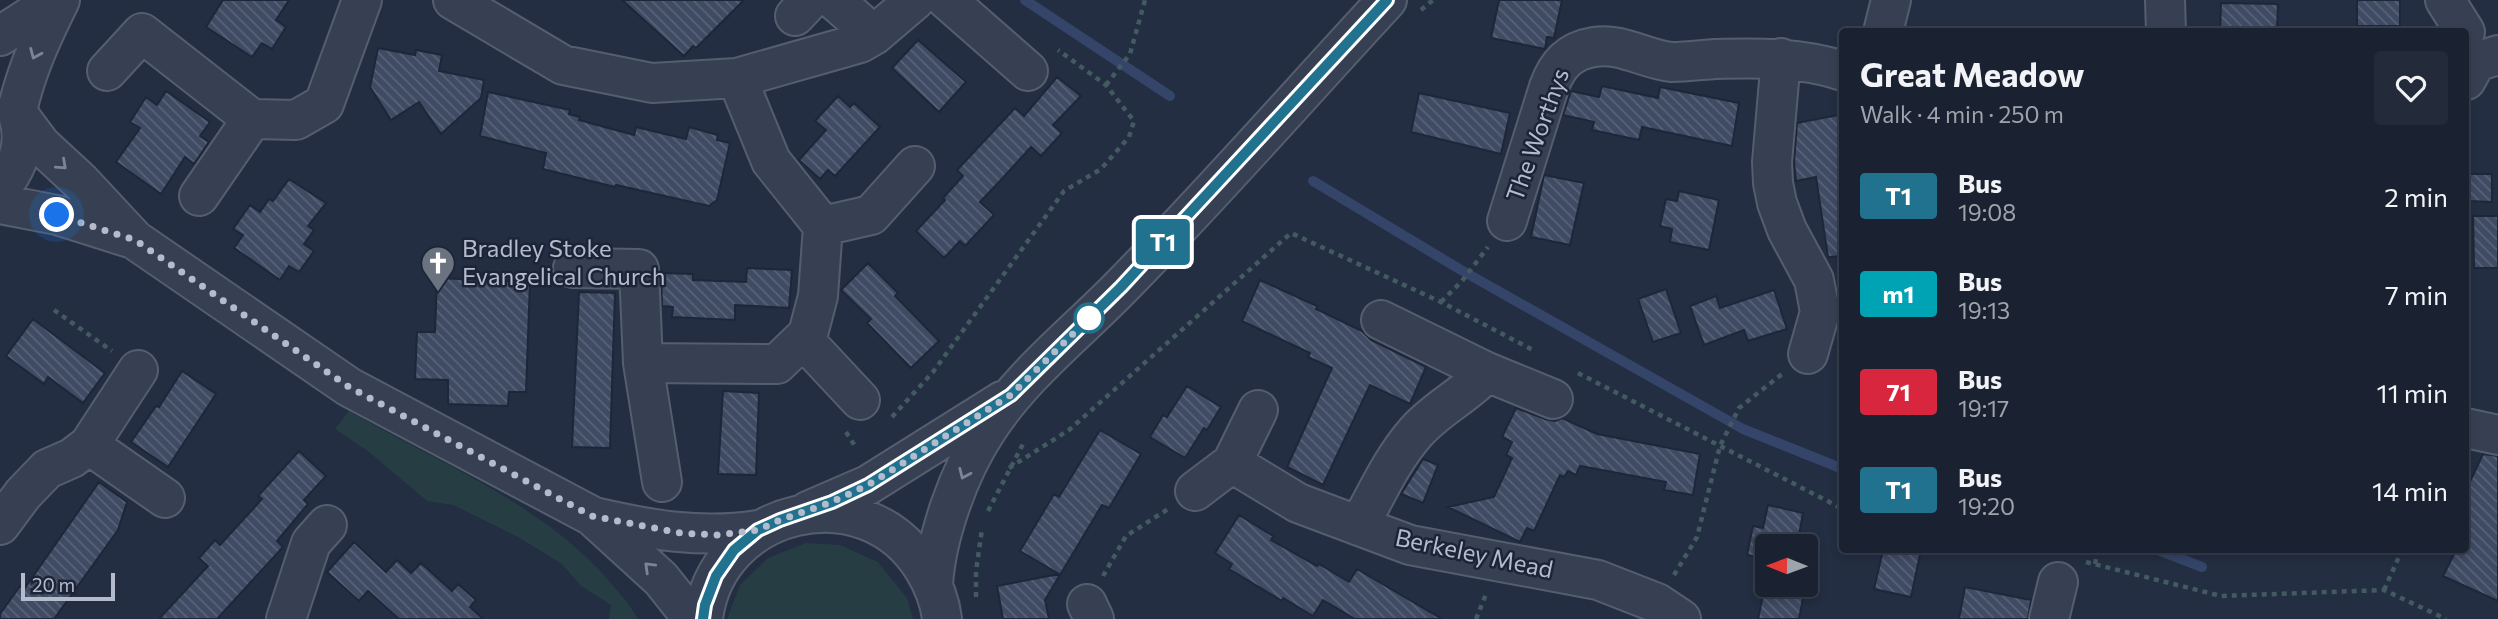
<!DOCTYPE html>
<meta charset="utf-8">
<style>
body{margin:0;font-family:Commissioner,sans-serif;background:#232a3a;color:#f1f3f6;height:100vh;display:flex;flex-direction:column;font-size:26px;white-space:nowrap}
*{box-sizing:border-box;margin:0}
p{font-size:23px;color:#9fa4ac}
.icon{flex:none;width:38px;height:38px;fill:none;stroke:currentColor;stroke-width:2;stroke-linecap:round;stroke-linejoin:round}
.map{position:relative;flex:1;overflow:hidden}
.panel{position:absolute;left:1839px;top:28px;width:630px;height:525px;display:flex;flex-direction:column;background:#1a2232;border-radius:7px;box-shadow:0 4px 10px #0003,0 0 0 2px #383f4d}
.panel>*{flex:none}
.badge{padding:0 14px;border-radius:5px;font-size:24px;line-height:46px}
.needle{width:46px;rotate:271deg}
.controls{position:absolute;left:1755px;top:534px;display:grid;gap:14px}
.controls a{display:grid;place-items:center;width:63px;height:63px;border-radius:7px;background:#1a2232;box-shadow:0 4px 10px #0003,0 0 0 2px #383f4d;font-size:35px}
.scale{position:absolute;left:21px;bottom:18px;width:94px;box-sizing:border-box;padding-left:7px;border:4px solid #b4bbcc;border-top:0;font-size:19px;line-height:24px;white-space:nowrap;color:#b4bbcc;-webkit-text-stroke:5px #1c2537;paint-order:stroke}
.you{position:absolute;width:35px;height:35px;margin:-18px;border:5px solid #fff;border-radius:50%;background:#1a73e8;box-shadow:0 0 0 10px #1a73e833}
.map>.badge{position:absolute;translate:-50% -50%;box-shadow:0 0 0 4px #fff}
.round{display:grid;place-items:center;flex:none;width:74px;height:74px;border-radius:7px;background:#232a3a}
.headline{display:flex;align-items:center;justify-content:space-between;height:119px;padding:0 21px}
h1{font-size:33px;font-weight:700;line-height:52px}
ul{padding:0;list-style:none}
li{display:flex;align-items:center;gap:21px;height:98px;padding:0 21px}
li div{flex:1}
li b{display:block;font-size:26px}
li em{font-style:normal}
li .badge{min-width:77px;font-weight:700;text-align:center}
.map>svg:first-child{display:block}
.green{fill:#253d43}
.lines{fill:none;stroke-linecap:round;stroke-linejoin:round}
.stream{stroke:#344569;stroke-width:10}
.building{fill:url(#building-back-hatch);stroke:#1e2739;stroke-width:2}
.minor-casing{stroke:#555e6f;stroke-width:42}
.path{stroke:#435a60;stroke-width:4.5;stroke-dasharray:5 5;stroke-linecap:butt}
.minor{stroke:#374052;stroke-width:38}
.oneway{stroke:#7c8495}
.line-casing{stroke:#fff;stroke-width:16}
.line{stroke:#20728f;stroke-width:10}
.walk{stroke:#b4bbcc;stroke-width:7;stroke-dasharray:0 12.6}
.stop-dot{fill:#fff;stroke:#20728f;stroke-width:3.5}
.labels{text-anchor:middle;stroke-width:5;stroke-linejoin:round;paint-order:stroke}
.street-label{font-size:24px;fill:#b4bbcc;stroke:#1c2537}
.poi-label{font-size:24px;fill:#b4bbcc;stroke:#1c2537;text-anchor:start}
</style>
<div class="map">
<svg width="2498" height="619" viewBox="0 0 2498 619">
<defs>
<pattern id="building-back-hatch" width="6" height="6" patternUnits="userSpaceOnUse" patternTransform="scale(1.75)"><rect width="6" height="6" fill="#3f4a63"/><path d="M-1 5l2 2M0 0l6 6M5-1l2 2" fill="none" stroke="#586278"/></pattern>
</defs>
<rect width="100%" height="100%" fill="#232e42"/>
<!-- green -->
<path class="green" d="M349,411C440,464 548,505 616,589C624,598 632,608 638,619H609L611,605L580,585L562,564L518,537L453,505L427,501L369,452L335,429Z
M806,543L840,545L878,562L907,598L913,619H727L740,585L768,558Z"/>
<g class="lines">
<!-- stream -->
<path class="stream" d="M1025,0L1170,96
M1313,181L1461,270L1743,429L1843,469
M2158,550L2202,567"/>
</g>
<!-- building -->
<path class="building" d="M223,0H289L276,20L286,27L272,49L262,43L252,57L206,27Z
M622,0H744L696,48L693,46L684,56Z
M1499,0H1562L1554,38L1547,37L1545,49L1491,38Z
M2357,0H2400V26H2357Z
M2221,3L2278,4L2277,32H2220Z
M918,40L966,82L939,112L892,68Z
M378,48L415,55L416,50L442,55L439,71L484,80L481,98L441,134L419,102L391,120L370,87Z
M1057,77L1081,96L1053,125L1062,133L1041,156L1031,147L999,182L980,202L994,215L965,246L960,241L944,258L916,231L945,200L943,198L963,176L957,170L1015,108L1024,116Z
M1602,86L1658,98L1660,87L1739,103L1732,146L1642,127L1639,140L1592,130L1594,122L1563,115L1571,91L1599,97Z
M166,91L210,122L200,136L209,142L194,164L185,157L161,194L116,162L140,128L130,122L146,97L157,105Z
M488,92L570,110L569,114L580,117L579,120L634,135L636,127L686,139L689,127L718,135L717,140L730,143L717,200L709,206L616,185L615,187L543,169L546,153L480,136Z
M1419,93L1510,113L1501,154L1411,132Z
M838,96L850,107L854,103L880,127L835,176L828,170L820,179L799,160L826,130L815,121Z
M1843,114V256L1828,257L1816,177L1796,181L1794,162L1797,123Z
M2468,174H2492V202L2468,201Z
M1544,175L1584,183L1570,245L1531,237Z
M289,179L326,203L308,226L314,230L304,244L314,251L299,272L289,266L280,280L234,248L243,235L233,229L250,205L260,212L269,199L273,201Z
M1679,191L1719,200L1709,250L1670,242L1672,229L1660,226L1666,199L1677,201Z
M2473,216H2498V268H2474Z
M868,263L898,293L895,296L939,341L911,368L867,323L871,319L841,290Z
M747,268L792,270L789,308L735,305V320L672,317L673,307L662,306L661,273L693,274V280L746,282Z
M437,278L530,282L526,392H509L508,406L448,404V380L415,379L417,332H435Z
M1260,280L1317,306L1316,309L1362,331L1371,340L1426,367L1410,404L1370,385L1323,485L1287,467L1332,368L1308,357L1310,353L1242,321Z
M1666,289L1681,333L1653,342L1638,299Z
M1774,290L1787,329L1748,341L1744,330L1704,345L1690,306L1716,296L1720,308Z
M579,292L615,293L610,448L572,447Z
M33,319L105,373L83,403L48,377L44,384L6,356Z
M182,371L216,394L168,467L131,442L156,406L159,407Z
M1187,386L1221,407L1207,430L1204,428L1185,458L1150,437L1163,415L1167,417Z
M723,391L759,393L756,475L718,474Z
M1516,408L1545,419L1555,421L1562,418L1597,434L1700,454L1693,495L1664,490L1666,482L1580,466L1576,475L1568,471L1564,477L1560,475L1534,531L1527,528L1520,542L1448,507L1494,497L1512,458L1506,455L1512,442L1502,437Z
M1100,430L1141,454L1109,508L1102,505L1045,600L1049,619H1003L997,586L1059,574L1020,551L1054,494L1059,497Z
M299,451L326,476L304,500L308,504L277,541L283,547L217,619H159L208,566L199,558L215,540L220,545L262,499L258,496Z
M2483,454L2498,456V601L2443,576L2456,550H2466V490Z
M1423,459L1438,465L1423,503L1401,494Z
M99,482L127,502L118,530L54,619H0V614L20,586L24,589Z
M1768,505L1803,513L1797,546H1768V559L1747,555L1753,526L1763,528Z
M1239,515L1273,536L1271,540L1317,566L1319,564L1349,582L1357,569L1442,619H1355L1323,600L1313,616L1283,598L1282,601L1229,569L1232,564L1215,553Z
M354,542L386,572L397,560L411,573L421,563L452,591L458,584L476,600L470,607L483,619H399L368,591L359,601L327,572Z
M1883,550H1921L1911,597L1874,589Z
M1766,580L1768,584H1787L1805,588L1799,619H1758Z
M1965,587L2031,600L2028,619H1959Z"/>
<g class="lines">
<!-- minor casing -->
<g class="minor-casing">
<path id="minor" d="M453,0L563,65L652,83L737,78L860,43L874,35L915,0
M834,0L874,35
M947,0L1028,71
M2165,0L2166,32
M2445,0L2465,32
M795,16L810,0
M1883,32L1891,0
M0,36L56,0
M1781,58L1772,162L1773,183L1777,203L1787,230L1814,280L1820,312L1808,354
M107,71L142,33L252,119
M2466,80L2476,62L2498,55
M17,111C26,71 42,36 60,0
M18,114L41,145L81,182L135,240L349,387L592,516L661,579L693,619
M0,189C20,165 28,139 16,109
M199,196L252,119L296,120L324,104L362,0
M0,204L57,215L133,239
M1507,221L1549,87C1557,65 1569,51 1594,47C1621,42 1646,60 1672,62C1686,62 1701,60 1715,59C1759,58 1800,57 1843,71
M823,226L871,215L915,166
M573,268L639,269L643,363L662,482
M803,339L860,400
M643,363L777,364L808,334L818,296L823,226L771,161L737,78
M1487,372L1553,399
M2466,428L2498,435
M89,445L165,498
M1232,463L1298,503L1410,545L1598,580L1657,603L1681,619
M1195,491L1232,463L1258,410
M808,511L868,485L1002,401
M594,517C650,530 702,539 758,530
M0,525L23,494L47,469L72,458L89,445L138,370
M1359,526C1376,495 1392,459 1416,432C1437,408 1466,395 1487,372L1381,320
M933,585C936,536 959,472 986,431C1021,376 1075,334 1120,288C1212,195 1298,96 1387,0
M1087,604L1094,619
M286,619L311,543L327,525
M703,619C716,508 865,472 924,569C933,584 940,601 942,619
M2049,619L2058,582"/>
</g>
<!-- path -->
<path class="path" d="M1421,10L1433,0
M1106,85L1130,54L1145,0
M1441,302L1462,281L1488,247
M54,310L112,351
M1578,373L1843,509
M892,417L933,372L1064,191L1101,169L1129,137L1134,121L1106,85L1058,50
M846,432L855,446
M1009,468L1069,430L1291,233L1441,302L1533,350
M988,511L1023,444
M2026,550L2040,552
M2086,562L2221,596L2384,590L2446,619
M2095,564L2098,550
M1674,575L1697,537L1720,446L1739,408L1782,374
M1103,576L1126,536L1168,509
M2384,590L2402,550
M976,597V571L982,529
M1476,619L1486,594"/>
<!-- minor -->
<use href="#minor" class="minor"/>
</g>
<!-- one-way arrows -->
<defs><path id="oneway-chevron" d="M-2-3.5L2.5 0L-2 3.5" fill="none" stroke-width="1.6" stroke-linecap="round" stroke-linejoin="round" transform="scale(1.75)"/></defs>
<g class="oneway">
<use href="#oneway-chevron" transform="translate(35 54) rotate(113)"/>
<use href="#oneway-chevron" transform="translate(62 165) rotate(42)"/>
<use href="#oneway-chevron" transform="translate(964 474) rotate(114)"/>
<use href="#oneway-chevron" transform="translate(649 567) rotate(-136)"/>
</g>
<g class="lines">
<!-- line casing -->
<g class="line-casing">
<path id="line" d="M703,619L705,605L716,576L734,550L758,530L780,520L832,502L868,485L1011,395L1121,287L1387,0"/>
</g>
<!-- line -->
<use href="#line" class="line"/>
<!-- walk -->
<path class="walk" d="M57,215L135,240L349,387L592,516L680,533L717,535L758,530L780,520L832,502L868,485L1011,395L1089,318"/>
</g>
<!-- icons -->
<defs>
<g id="church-pin" transform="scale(1.75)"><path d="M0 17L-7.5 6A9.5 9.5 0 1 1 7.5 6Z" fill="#6b7280" stroke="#1c2537"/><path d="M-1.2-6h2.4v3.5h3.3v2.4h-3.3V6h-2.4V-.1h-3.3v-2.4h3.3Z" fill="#fff"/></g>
</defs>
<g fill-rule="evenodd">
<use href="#church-pin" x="438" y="263"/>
</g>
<!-- markers -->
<circle class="stop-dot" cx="1089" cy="318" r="14"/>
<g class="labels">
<!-- street labels -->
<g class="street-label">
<text transform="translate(1538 135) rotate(-70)" y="8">The Worthys</text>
<text transform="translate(1474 554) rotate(12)" y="8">Berkeley Mead</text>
</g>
<!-- poi labels -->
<g class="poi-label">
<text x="462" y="257">Bradley Stoke<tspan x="462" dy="28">Evangelical Church</tspan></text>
</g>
</g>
</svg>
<div class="controls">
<a><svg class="needle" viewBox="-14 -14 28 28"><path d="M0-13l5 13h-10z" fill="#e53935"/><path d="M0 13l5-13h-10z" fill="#9fa4ac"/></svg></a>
</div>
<div class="scale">20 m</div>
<div class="you" style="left:57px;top:215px"></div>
<b class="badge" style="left:1163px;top:242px;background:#20728f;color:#fff">T1</b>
<section class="panel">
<div class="headline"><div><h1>Great Meadow</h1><p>Walk · 4 min · 250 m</p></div><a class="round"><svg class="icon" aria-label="heart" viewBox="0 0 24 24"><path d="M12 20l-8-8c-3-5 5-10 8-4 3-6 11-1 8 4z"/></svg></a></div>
<ul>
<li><span class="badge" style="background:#20728f;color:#fff">T1</span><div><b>Bus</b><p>19:08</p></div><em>2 min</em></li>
<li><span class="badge" style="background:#00a3b4;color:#fff">m1</span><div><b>Bus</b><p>19:13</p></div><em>7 min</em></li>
<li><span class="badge" style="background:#d7263d;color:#fff">71</span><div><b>Bus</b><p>19:17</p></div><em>11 min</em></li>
<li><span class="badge" style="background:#20728f;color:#fff">T1</span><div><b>Bus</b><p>19:20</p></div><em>14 min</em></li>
</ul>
</section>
</div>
